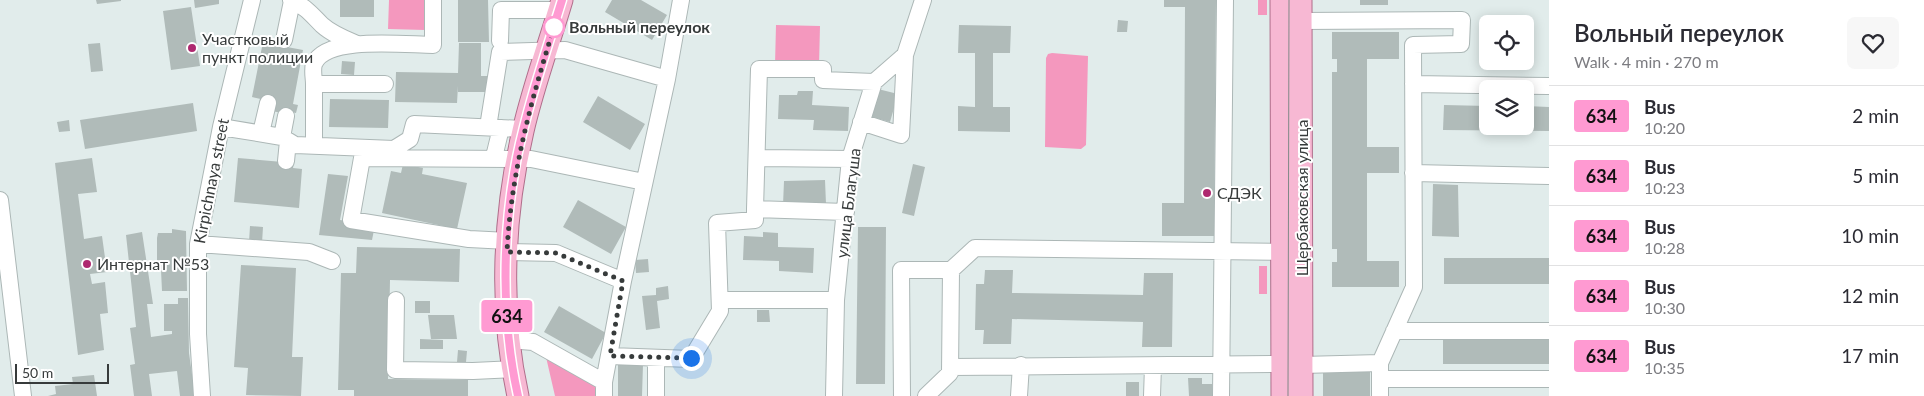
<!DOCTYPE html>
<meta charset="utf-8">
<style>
body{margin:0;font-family:Lato,sans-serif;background:#f7f7f7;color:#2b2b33;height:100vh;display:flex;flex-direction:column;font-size:19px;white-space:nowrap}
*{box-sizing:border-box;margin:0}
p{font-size:16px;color:#7c7c81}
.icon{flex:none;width:28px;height:28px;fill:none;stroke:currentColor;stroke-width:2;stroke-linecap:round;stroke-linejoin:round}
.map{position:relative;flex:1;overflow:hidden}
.drawer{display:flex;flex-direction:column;background:#fff;width:375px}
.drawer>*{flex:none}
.badge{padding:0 10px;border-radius:4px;font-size:18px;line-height:32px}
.fabs{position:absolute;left:1479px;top:15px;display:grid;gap:10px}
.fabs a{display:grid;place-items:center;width:55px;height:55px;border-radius:8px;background:#fff;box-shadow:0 2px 12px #0003;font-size:25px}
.scale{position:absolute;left:15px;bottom:12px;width:94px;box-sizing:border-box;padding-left:5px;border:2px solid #373b3b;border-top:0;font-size:14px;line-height:18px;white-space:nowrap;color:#373b3b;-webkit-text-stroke:4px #fff;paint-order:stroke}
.you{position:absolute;width:25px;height:25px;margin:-12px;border:4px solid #fff;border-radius:50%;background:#1a73e8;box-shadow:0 0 0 8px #1a73e833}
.map>.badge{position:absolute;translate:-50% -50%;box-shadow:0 0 0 2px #fff}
.round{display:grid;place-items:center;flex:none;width:52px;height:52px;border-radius:8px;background:#f7f7f7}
.summary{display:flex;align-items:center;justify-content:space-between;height:85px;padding:0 25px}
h1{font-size:24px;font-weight:600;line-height:38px}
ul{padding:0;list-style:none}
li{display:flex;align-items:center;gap:15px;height:60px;padding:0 25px;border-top:1px solid #e1e1e2}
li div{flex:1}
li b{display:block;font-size:19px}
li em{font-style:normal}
li .badge{min-width:55px;font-weight:700;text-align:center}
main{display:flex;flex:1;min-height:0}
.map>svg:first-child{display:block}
.green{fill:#f498be}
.building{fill:#b0bbb9}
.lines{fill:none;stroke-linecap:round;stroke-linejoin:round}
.minor-casing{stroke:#acb7b6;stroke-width:18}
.major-casing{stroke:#b06e8b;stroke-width:23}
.minor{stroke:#fff;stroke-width:16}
.major{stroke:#f7b8d3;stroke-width:21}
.tram{stroke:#818887;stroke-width:1}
.line-casing{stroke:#fff;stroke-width:11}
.line{stroke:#ff9ad2;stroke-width:8}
.walk{stroke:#373b3b;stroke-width:5;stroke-dasharray:0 9}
.stop-dot{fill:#fff;stroke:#ff9ad2;stroke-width:2.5}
.poi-dot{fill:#ae286f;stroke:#fff;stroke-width:2}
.labels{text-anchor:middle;stroke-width:4;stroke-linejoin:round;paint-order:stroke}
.stop-label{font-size:16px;font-weight:bold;fill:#373b3b;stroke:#fff;text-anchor:start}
.poi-label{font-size:16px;fill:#373b3b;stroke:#fff;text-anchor:start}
.street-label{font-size:16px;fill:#373b3b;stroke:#fff}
</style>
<main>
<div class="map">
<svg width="1549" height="396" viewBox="0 0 1549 396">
<rect width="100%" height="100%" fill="#e1eceb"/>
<!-- green -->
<path class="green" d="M389,0H425V30L388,29Z
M1258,0H1267V15H1258Z
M776,25L820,26L819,66L775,65Z
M1052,53L1088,56L1086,145L1081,149L1045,147L1046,58L1048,54Z
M1259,266H1267V294H1259Z
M546,357L599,385V396H555Z"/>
<!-- building -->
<path class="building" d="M96,0H121V1L97,4Z
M194,0H219V4L195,8Z
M340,0H374V17H340Z
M458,0H488L489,42H458Z
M612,0H641L667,15L652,40L605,12Z
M1164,0H1216L1214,236H1162V203H1184L1185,7H1164Z
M1360,0H1388V5H1360Z
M191,7L200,66L171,70L163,11Z
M1118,20L1128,21L1127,32H1117Z
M959,25L1011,26L1010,53H993V107H1010V132L958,131V106L975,107V53H958Z
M1332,32H1399V59H1367V147H1399V173H1367V261H1399V287H1332V262H1337V249H1332V72H1337V59H1332Z
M274,40L288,43L287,47L303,50L293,104L298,105L296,113L291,112V115L272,111L274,102L252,97L263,42L273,45Z
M100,43L103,71L91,72L88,44Z
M459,43H481V76H487V92H458V86L457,103L395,102L396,72L458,73Z
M342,61L355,62L354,75L341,74Z
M878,89L898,94L890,122L869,116Z
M798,91H813L812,105L849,107L848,131L813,130L814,120L778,119L779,95H797Z
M598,96L645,124L630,150L583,122Z
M330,99L389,100L388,128L329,127Z
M193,103L197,131L85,149L80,120Z
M1444,105L1488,106V126H1525V106L1549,107V131L1443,130Z
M69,120L70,131L59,132L57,122Z
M92,158L97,192L78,194L84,239L102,236L107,272L90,274L92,284L105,282L108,313L100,314L104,350L78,355L55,163Z
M238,158L294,163L293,168L302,169L299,208L234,202Z
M403,164L423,168L422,174L467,183L457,229L382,213L391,171L401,173Z
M913,164L925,167L914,216L902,213Z
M328,174L348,176L340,220L375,225L372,240L319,235Z
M825,180L826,204L783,205L784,181Z
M1433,184L1458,185L1459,237L1432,236Z
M578,200L626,227L611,254L563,227Z
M250,226L263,227L262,243L249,242Z
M858,227H886L885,384H856Z
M172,229L186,231L187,291H162L161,270H157V238L158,233H172Z
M142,232L153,304H147L151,337L172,334V331H164V304H178V298H188L189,353L195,396H180L177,371L149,374L152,396H134L130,365L135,364L130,328L136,327L126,235Z
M763,232L778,233V247L814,248L813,273L779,271V261L743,260L744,236L763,237Z
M357,247L460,249L459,282L390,280L388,379L468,380V396H354V390H338L341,273H356Z
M1444,258H1549V284H1444Z
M648,259L649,272L636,273L635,260Z
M241,265L296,268L292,357H303L301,396L246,395L248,368L234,367Z
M985,270H1013L1012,293L1143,295L1144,273H1173L1172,347H1142L1143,322L1012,319L1011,344H983L984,330H975L976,284H984Z
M668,286L669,299L657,301L660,328L646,330L642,296L656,295V288Z
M415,301H430V313H415Z
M559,306L606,333L592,359L544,332Z
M757,310H769L770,322H757Z
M428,315H454L457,339H431Z
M420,339L443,340V349H420Z
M1443,340H1549V364H1443Z
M458,350L467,351L466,362H457Z
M618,364H643L642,396H618Z
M1323,371H1370V396H1323Z
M94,375L97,396H48L56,394L55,386L73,384L72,377Z
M1188,378H1202V384H1212V396H1189Z
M1126,382H1139V396H1126Z"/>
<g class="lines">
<!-- minor casing -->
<g class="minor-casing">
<path id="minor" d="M291,0C307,8 310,13 322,25C332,34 345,39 357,44
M1301,21L1462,20L1461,44L1413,45L1414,287L1380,363
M284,40L292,1
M500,41L501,10H559
M314,84C314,78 312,70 314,64C326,35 406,45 433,45V0
M1413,84L1549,86
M861,122L901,135L905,55
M221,127L282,137L295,145L394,149L410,139L414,124L523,129
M488,127L500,52L565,50L667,79
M261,133L268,103
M282,137L286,116
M314,145V84H385
M494,157L501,128
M757,158L850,159
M286,161L288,141
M1413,173L1549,176
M0,200L23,396
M846,212L755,209L759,69H823V80L874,82
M508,241L469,239L351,220L362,158L531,159L644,182
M198,244L309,252L332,261
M507,252L556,253L623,281
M396,300L395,370L473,371L513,369
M720,300H836
M1394,331H1549
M509,340L533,342L604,382
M610,356L691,359L720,311L717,223L755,220V209
M1302,365L1380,363V396
M950,367L1282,364
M1380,379H1549
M202,396L198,334V244L221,127L252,0
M604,396V382L623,281L667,79L681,0
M656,396V358
M834,396L836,300L850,159L874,82L905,55L923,0
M902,396L901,270H951
M926,396L950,373L951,270L975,248L1282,252
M1019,396L1021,365
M1152,396L1153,366
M1221,396L1225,0"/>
</g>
<!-- major casing -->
<g class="major-casing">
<path id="major" d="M1281,0L1282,396
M1301,0L1302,396
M518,396C499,311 503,216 523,131C533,87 549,44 562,0"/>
</g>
<!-- minor -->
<use href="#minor" class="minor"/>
<!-- major -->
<use href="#major" class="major"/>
<!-- tram -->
<path class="tram" d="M1288,396L1289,0"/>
</g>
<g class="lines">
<!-- line casing -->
<g class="line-casing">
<path id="line" d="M518,396C501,320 502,234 517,157C528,104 546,52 562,0"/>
</g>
<!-- line -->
<use href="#line" class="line"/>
<!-- walk -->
<path class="walk" d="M554,27C531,101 511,173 507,252L556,253L623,281L610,356L691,358"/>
</g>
<!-- markers -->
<circle class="stop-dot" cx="554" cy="27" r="10"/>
<g class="poi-dot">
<circle cx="192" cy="48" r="5"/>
<circle cx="1207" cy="193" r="5"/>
<circle cx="87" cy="264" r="5"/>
</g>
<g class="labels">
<!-- stop labels -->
<g class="stop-label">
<text x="569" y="33">Вольный переулок</text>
</g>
<!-- poi labels -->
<g class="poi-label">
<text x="202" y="45">Участковый<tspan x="202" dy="18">пункт полиции</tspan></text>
<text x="1217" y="199">СДЭК</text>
<text x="97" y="270">Интернат №53</text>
</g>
<!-- street labels -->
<g class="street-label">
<text transform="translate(211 181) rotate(-79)" y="6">Kirpichnaya street</text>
<text transform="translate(1302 198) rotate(-90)" y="6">Щербаковская улица</text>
<text transform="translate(848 203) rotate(-83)" y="6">улица Благуша</text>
</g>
</g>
</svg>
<div class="fabs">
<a><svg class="icon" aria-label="locate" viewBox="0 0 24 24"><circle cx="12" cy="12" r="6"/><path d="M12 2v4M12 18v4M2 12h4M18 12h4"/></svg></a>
<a><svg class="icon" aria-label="layers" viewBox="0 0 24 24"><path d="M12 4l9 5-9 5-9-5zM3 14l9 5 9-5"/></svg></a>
</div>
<div class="scale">50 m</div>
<div class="you" style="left:691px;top:358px"></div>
<b class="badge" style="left:507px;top:316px;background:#ff9ad2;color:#111">634</b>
</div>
<section class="drawer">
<div class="summary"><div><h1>Вольный переулок</h1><p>Walk · 4 min · 270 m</p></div><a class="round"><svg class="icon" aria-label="heart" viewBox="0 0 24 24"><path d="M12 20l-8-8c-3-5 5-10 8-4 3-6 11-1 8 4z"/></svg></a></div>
<ul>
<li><span class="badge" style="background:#ff9ad2;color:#111">634</span><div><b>Bus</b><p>10:20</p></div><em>2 min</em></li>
<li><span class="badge" style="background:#ff9ad2;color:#111">634</span><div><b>Bus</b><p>10:23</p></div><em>5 min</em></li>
<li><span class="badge" style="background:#ff9ad2;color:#111">634</span><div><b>Bus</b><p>10:28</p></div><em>10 min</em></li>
<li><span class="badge" style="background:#ff9ad2;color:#111">634</span><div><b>Bus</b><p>10:30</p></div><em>12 min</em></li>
<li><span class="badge" style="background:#ff9ad2;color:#111">634</span><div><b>Bus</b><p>10:35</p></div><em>17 min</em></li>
</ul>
</section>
</main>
